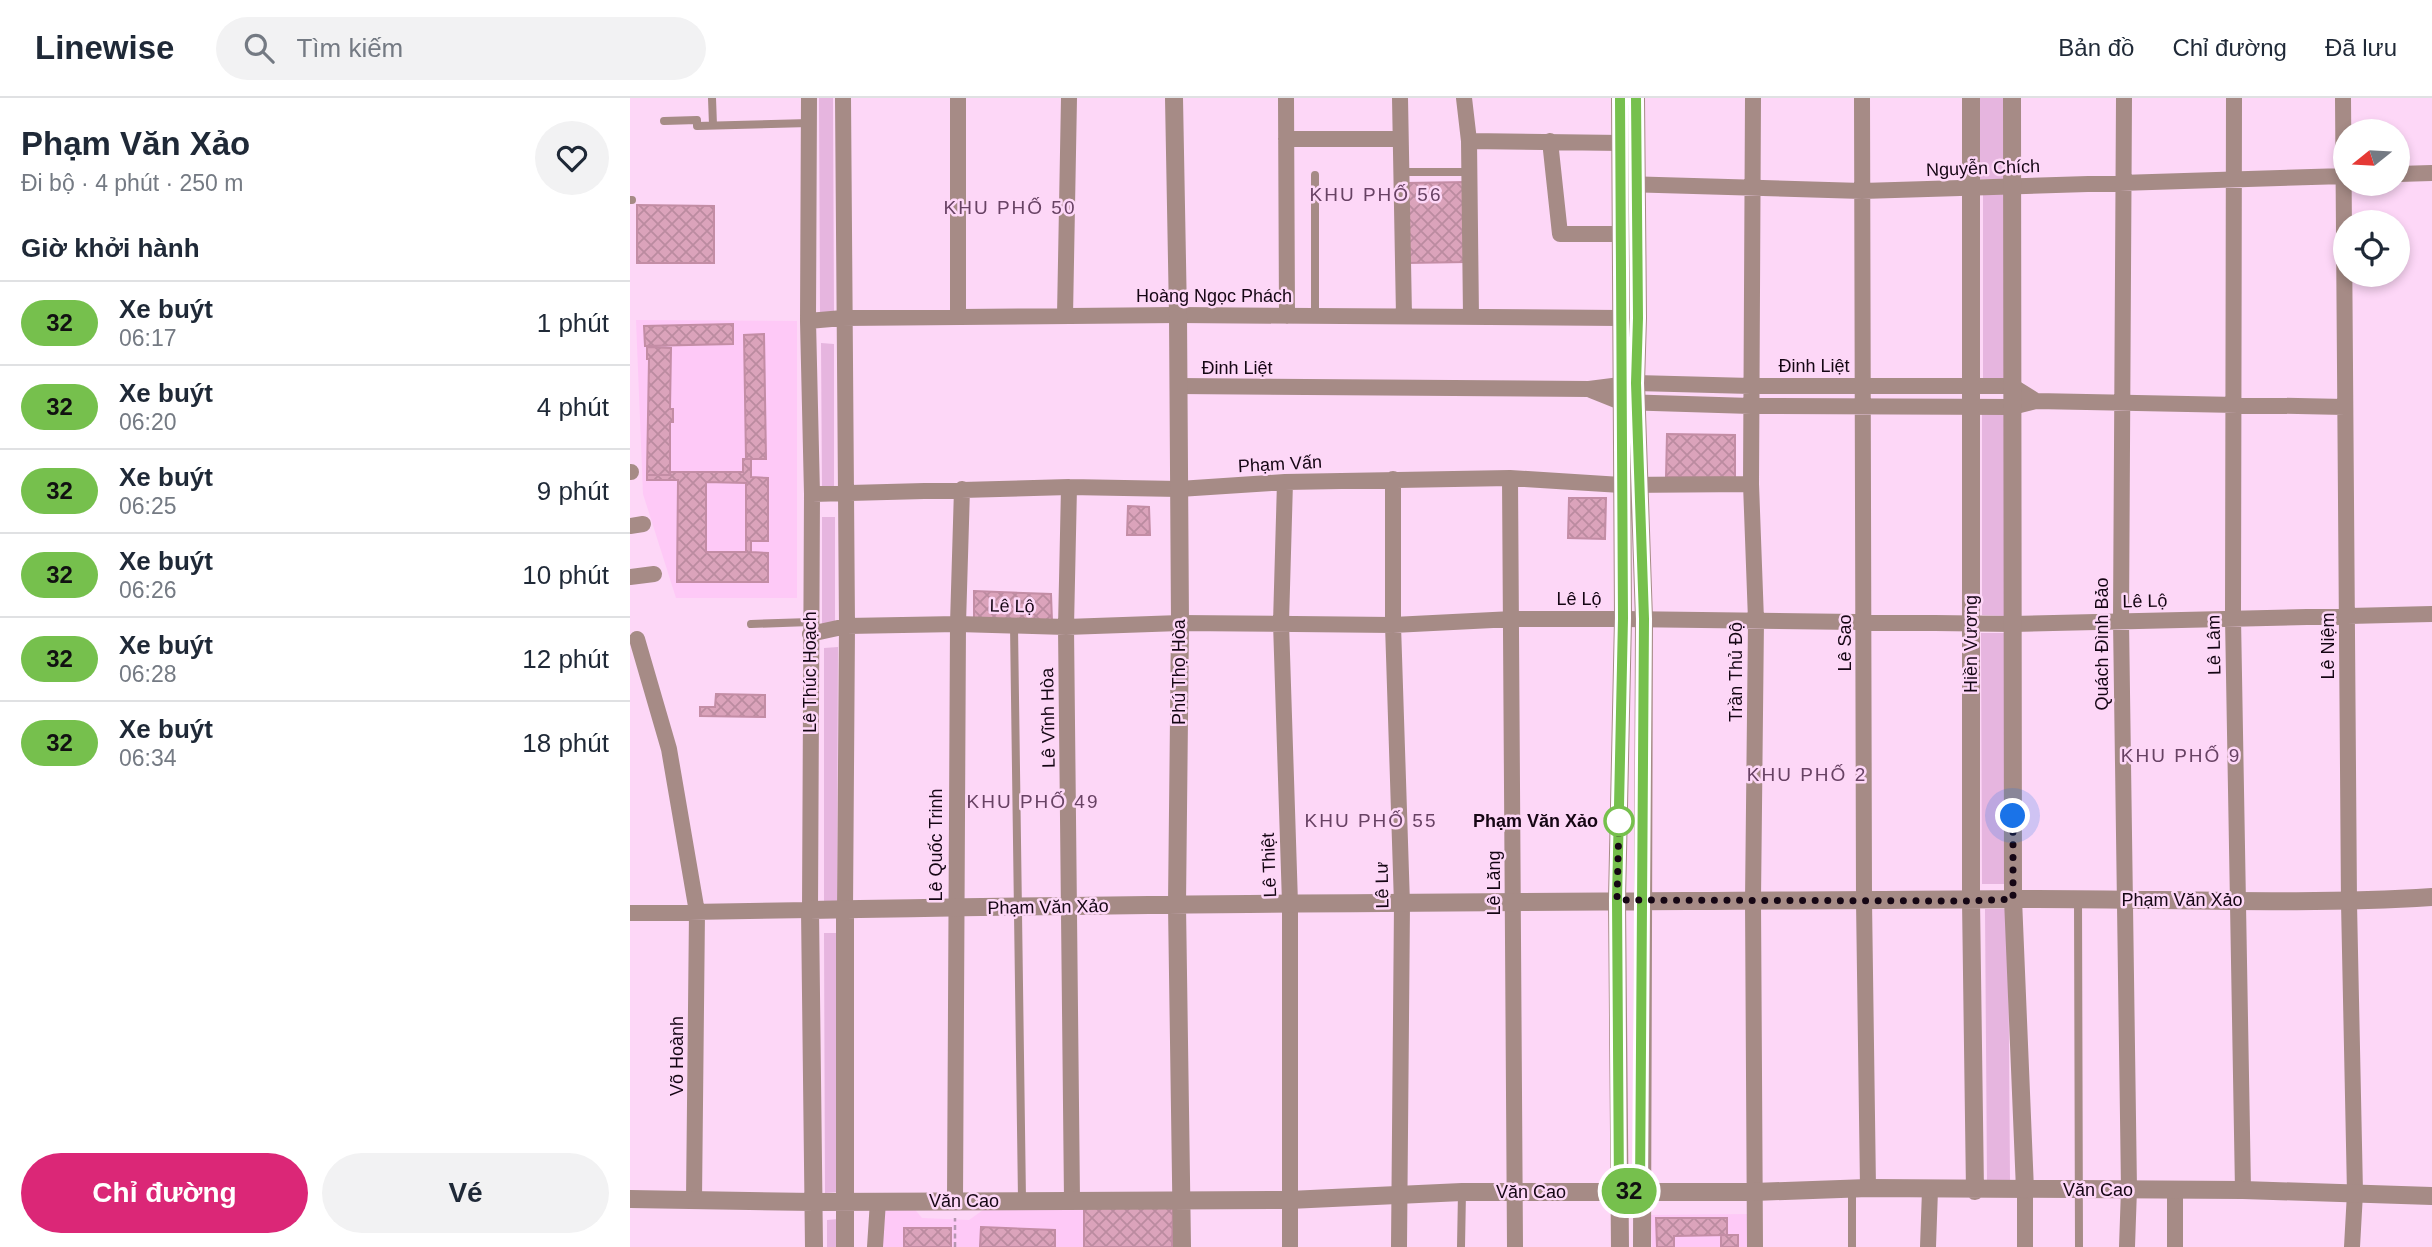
<!DOCTYPE html>
<html lang="vi">
<meta charset="utf-8">
<style>
body{margin:0;font-family:Helvetica,sans-serif;background:#f2f2f3;color:#1f2937;height:100vh;display:flex;flex-direction:column;font-size:26px;white-space:nowrap}
*{box-sizing:border-box;margin:0}
p{font-size:23px;color:#747a83}
.icon{flex:none;width:38px;height:38px;fill:none;stroke:currentColor;stroke-width:2;stroke-linecap:round;stroke-linejoin:round}
.map{position:relative;flex:1;overflow:hidden}
.drawer{display:flex;flex-direction:column;background:#fff;width:630px}
.drawer>*{flex:none}
.badge{padding:0 14px;border-radius:23px;font-size:24px;line-height:46px}
.needle{width:46px;rotate:252deg}
.fabs{position:absolute;left:1703px;top:21px;display:grid;gap:14px}
.fabs a{display:grid;place-items:center;width:77px;height:77px;border-radius:50%;background:#fff;box-shadow:0 4px 10px #0003;font-size:35px}
.you{position:absolute;width:35px;height:35px;margin:-18px;border:5px solid #fff;border-radius:50%;background:#1a73e8;box-shadow:0 0 0 10px #1a73e833}
.map>.badge{position:absolute;translate:-50% -50%;box-shadow:0 0 0 4px #fff}
h2{padding:0 21px;font-size:26px;line-height:63px}
.round{display:grid;place-items:center;flex:none;width:74px;height:74px;border-radius:37px;background:#f2f2f3}
.overview{display:flex;align-items:center;justify-content:space-between;height:119px;padding:0 21px}
h1{font-size:33px;font-weight:600;line-height:52px}
.action{display:flex;gap:14px;margin-top:auto;padding:14px 21px}
.action a{flex:1;height:80px;border-radius:42px;background:#db2777;color:#fff;font-size:28px;font-weight:600;line-height:80px;text-align:center}
.action a+a{background:#f2f2f3;color:#1f2937}
ul{padding:0;list-style:none}
li{display:flex;align-items:center;gap:21px;height:84px;padding:0 21px;border-top:2px solid #e0e1e3}
li div{flex:1}
li b{display:block;font-size:26px}
li em{font-style:normal}
li .badge{min-width:77px;font-weight:700;text-align:center}
header{display:flex;align-items:center;gap:42px;box-sizing:border-box;height:98px;padding:0 35px;background:#fff;border-bottom:2px solid #e0e1e3}
header strong{font-size:33px}
nav{display:flex;gap:38px;margin-inline-start:auto;font-size:24px}
.search{width:490px;height:63px;background:#f2f2f3;display:flex;align-items:center;gap:18px;box-sizing:border-box;padding:0 24px;border-radius:38px;color:#747a83;font-size:26px}
main{display:flex;flex:1;min-height:0}
.map>svg:first-child{display:block}
.built{fill:#fec9f7}
.green{fill:#e6b5df}
.building{fill:url(#building-cross-hatch);stroke:#c38da5;stroke-width:2;fill-rule:evenodd}
.lines{fill:none;stroke-linecap:round;stroke-linejoin:round}
.path{stroke:#b596b0;stroke-width:2.5;stroke-dasharray:5 3.5;stroke-linecap:butt}
.service{stroke:#a68b86;stroke-width:8}
.minor{stroke:#a68b86;stroke-width:16}
.tertiary{stroke:#a68b86;stroke-width:18}
.line-casing{stroke:#fff;stroke-width:16}
.line{stroke:#76c04d;stroke-width:10}
.walk{stroke:#150614;stroke-width:7;stroke-dasharray:0 12.6}
.stop-dot{fill:#fff;stroke:#76c04d;stroke-width:3.5}
.labels{text-anchor:middle;stroke-width:5;stroke-linejoin:round;paint-order:stroke}
.street-label{font-size:18px;fill:#150614;stroke:#fdd7f7}
.stop-label{font-size:18px;font-weight:bold;fill:#150614;stroke:#fdd7f7;text-anchor:end}
.neighbourhood-label{font-size:19px;letter-spacing:2px;fill:#684264;stroke:#fdd7f7}
</style>
<header>
<strong>Linewise</strong>
<div class="search"><svg class="icon" aria-label="search" viewBox="0 0 24 24"><circle cx="10" cy="10" r="6"/><path d="M15 15l6 6"/></svg>Tìm kiếm</div>
<nav><a>Bản đồ</a><a>Chỉ đường</a><a>Đã lưu</a></nav>
</header>
<main>
<section class="drawer">
<div class="overview"><div><h1>Phạm Văn Xảo</h1><p>Đi bộ · 4 phút · 250 m</p></div><a class="round"><svg class="icon" aria-label="heart" viewBox="0 0 24 24"><path d="M12 20l-8-8c-3-5 5-10 8-4 3-6 11-1 8 4z"/></svg></a></div>
<h2>Giờ khởi hành</h2>
<ul>
<li><span class="badge" style="background:#76c04d;color:#111">32</span><div><b>Xe buýt</b><p>06:17</p></div><em>1 phút</em></li>
<li><span class="badge" style="background:#76c04d;color:#111">32</span><div><b>Xe buýt</b><p>06:20</p></div><em>4 phút</em></li>
<li><span class="badge" style="background:#76c04d;color:#111">32</span><div><b>Xe buýt</b><p>06:25</p></div><em>9 phút</em></li>
<li><span class="badge" style="background:#76c04d;color:#111">32</span><div><b>Xe buýt</b><p>06:26</p></div><em>10 phút</em></li>
<li><span class="badge" style="background:#76c04d;color:#111">32</span><div><b>Xe buýt</b><p>06:28</p></div><em>12 phút</em></li>
<li><span class="badge" style="background:#76c04d;color:#111">32</span><div><b>Xe buýt</b><p>06:34</p></div><em>18 phút</em></li>
</ul>
<div class="action"><a>Chỉ đường</a><a>Vé</a></div>
</section>
<div class="map">
<svg width="1802" height="1149" viewBox="0 0 1802 1149">
<defs>
<pattern id="building-cross-hatch" width="8" height="8" patternUnits="userSpaceOnUse" patternTransform="scale(1.75)"><rect width="8" height="8" fill="#dba3bb"/><path d="M0 0l8 8M0 8l8-8" fill="none" stroke="#bb8ba0"/></pattern>
</defs>
<rect width="100%" height="100%" fill="#fdd7f7"/>
<!-- built -->
<path class="built" d="M6,222L167,223V500H46L13,396Z
M283,1109L292,1120L339,1122L353,1112L543,1110L542,1149H238L240,1112Z
M1119,1116L1120,1149H1022L1021,1117Z"/>
<!-- green -->
<path class="green" d="M189,0H203L204,214H190Z
M1350,0H1373L1374,81H1350Z
M1353,94H1377V280L1353,281Z
M191,245L204,246V393H192Z
M1352,311H1375V518L1352,517Z
M192,419H205V525L192,526Z
M1351,535H1375L1376,786H1352Z
M208,549L207,803H194V550Z
M1355,811H1378L1380,1082H1357Z
M194,835H208L207,1094L195,1095Z
M209,1121L208,1149H197V1122Z"/>
<!-- building -->
<path class="building" d="M836,84V164L777,165L776,85Z
M7,107L84,108V165H7Z
M103,226V246L15,248L14,228Z
M134,236L136,361H116L114,237Z
M17,249L41,250L40,311H43V324H40V377H17L19,261H17Z
M1037,336L1105,337V380L1036,379Z
M113,361H121V379L138,380V443H121V454L138,455V484H47L48,382H17V377H40V374H113ZM76,384L116,385V454H76Z
M939,400H976L975,441L938,440Z
M498,408L519,409L520,437H497Z
M344,493L421,496L422,523L344,522Z
M86,596L135,597V619L70,618V609H85Z
M454,1108L543,1110L542,1149H454Z
M1026,1120H1097V1137L1044,1138V1149H1027Z
M351,1129L425,1132V1149H350Z
M274,1130H321V1149H274Z
M1091,1137H1108V1149H1091Z"/>
<g class="lines">
<!-- path -->
<path class="path" d="M325,1149V1120"/>
<!-- service -->
<path class="service" d="M82,0L83,27
M34,23L67,22V28L179,25
M772,74H840
M0,102H2
M685,218V77
M121,526L180,524
M384,528L392,1102
M1448,801L1449,1149
M1222,1091V1149
M831,1149L832,1094"/>
<!-- minor -->
<path class="minor" d="M213,0L217,528L215,812
M656,0L657,218
M770,0L774,218
M834,0L839,43L841,219
M1123,0L1121,386L1126,522L1123,803L1125,1149
M1232,0L1234,803L1238,1090
M1494,0L1491,523L1499,1091L1497,1149
M1604,0L1603,520L1613,1092
M1713,0L1719,805L1725,1095L1722,1149
M656,41H770
M839,43L992,45
M920,43L930,136H990
M1768,76L1802,75
M994,86L1232,93L1715,78
M435,218L439,0
M328,219V0
M178,223L213,220L548,217L990,220
M548,288L959,291L1006,285L1121,288H1382L1406,303
M961,292L991,304L1121,308L1382,309L1406,303L1715,309
M0,374H1
M880,380L885,1149
M763,381V527L772,806L769,1149
M655,384L651,525L660,805V1149
M439,389L436,529L442,1102
M182,396L439,389L549,391L655,384L880,380L991,387L1121,386
M0,428L13,426
M0,479L24,476
M180,536L217,528L328,526L436,529L550,525L763,527L883,521H993L1383,526L1802,516
M7,541L39,651L67,814L64,1102
M0,815L180,812L182,396L178,223L179,0
M1545,1092V1149
M325,1103L328,526L332,391
M245,1149L248,1103
M1298,1149L1300,1092
M1395,1149V1092"/>
<!-- tertiary -->
<path class="tertiary" d="M544,0L548,217L550,525L547,807L552,1149
M990,0L993,521L987,802L990,1149
M1006,0L1008,220L1006,285L1014,521L1012,1149
M1341,0V803L1345,1093
M1382,0L1383,801L1395,1092
M0,1101L184,1104L659,1102L832,1094H1124L1238,1090L1613,1092L1802,1098
M184,1149L180,812C582,804 985,804 1387,801C1525,800 1664,808 1802,799
M215,1149V812"/>
</g>
<g class="lines">
<!-- line casing -->
<g class="line-casing">
<path id="line" d="M990,0L993,520L987,802L989,1093H1010L1014,521L1006,285L1008,220L1006,0"/>
</g>
<!-- line -->
<use href="#line" class="line"/>
<!-- walk -->
<path class="walk" d="M989,723L987,802L1341,803L1383,801V718"/>
</g>
<!-- markers -->
<circle class="stop-dot" cx="989" cy="723" r="14"/>
<g class="labels">
<!-- street labels -->
<g class="street-label">
<text transform="translate(1353 70) rotate(-2)" y="6">Nguyễn Chích</text>
<text x="584" y="204">Hoàng Ngọc Phách</text>
<text x="1184" y="274">Đinh Liệt</text>
<text x="607" y="276">Đinh Liệt</text>
<text transform="translate(650 366) rotate(-3)" y="6">Phạm Vấn</text>
<text x="949" y="507">Lê Lộ</text>
<text transform="translate(1515 503) rotate(-1)" y="6">Lê Lộ</text>
<text transform="translate(382 508) rotate(1)" y="6">Lê Lộ</text>
<text transform="translate(1215 545) rotate(-90)" y="6">Lê Sao</text>
<text transform="translate(1341 546) rotate(-90)" y="6">Hiền Vương</text>
<text transform="translate(1472 546) rotate(-90)" y="6">Quách Đình Bảo</text>
<text transform="translate(1584 547) rotate(-91)" y="6">Lê Lâm</text>
<text transform="translate(1698 548) rotate(-90)" y="6">Lê Niệm</text>
<text transform="translate(180 574) rotate(-90)" y="6">Lê Thúc Hoạch</text>
<text transform="translate(549 574) rotate(-90)" y="6">Phú Thọ Hòa</text>
<text transform="translate(1106 574) rotate(-90)" y="6">Trần Thủ Độ</text>
<text transform="translate(418 620) rotate(-91)" y="6">Lê Vĩnh Hòa</text>
<text transform="translate(306 747) rotate(-90)" y="6">Lê Quốc Trinh</text>
<text transform="translate(639 767) rotate(-92)" y="6">Lê Thiệt</text>
<text transform="translate(864 785) rotate(-90)" y="6">Lê Lăng</text>
<text transform="translate(752 787) rotate(-91)" y="6">Lê Lư</text>
<text x="1552" y="808">Phạm Văn Xảo</text>
<text transform="translate(418 809) rotate(-1)" y="6">Phạm Văn Xảo</text>
<text transform="translate(47 958) rotate(-90)" y="6">Võ Hoành</text>
<text x="1468" y="1098">Văn Cao</text>
<text x="901" y="1100">Văn Cao</text>
<text x="334" y="1109">Văn Cao</text>
</g>
<!-- stop labels -->
<g class="stop-label">
<text x="968" y="729">Phạm Văn Xảo</text>
</g>
<!-- neighbourhood labels -->
<g class="neighbourhood-label">
<text x="746" y="103">KHU PHỐ 56</text>
<text x="380" y="116">KHU PHỐ 50</text>
<text x="1551" y="664">KHU PHỐ 9</text>
<text x="1177" y="683">KHU PHỐ 2</text>
<text x="403" y="710">KHU PHỐ 49</text>
<text x="741" y="729">KHU PHỐ 55</text>
</g>
</g>
</svg>
<div class="fabs">
<a><svg class="needle" viewBox="-14 -14 28 28"><path d="M0-13l5 13h-10z" fill="#e53935"/><path d="M0 13l5-13h-10z" fill="#747a83"/></svg></a>
<a><svg class="icon" aria-label="locate" viewBox="0 0 24 24"><circle cx="12" cy="12" r="6"/><path d="M12 2v4M12 18v4M2 12h4M18 12h4"/></svg></a>
</div>
<div class="you" style="left:1383px;top:718px"></div>
<b class="badge" style="left:999px;top:1093px;background:#76c04d;color:#111">32</b>
</div>
</main>
